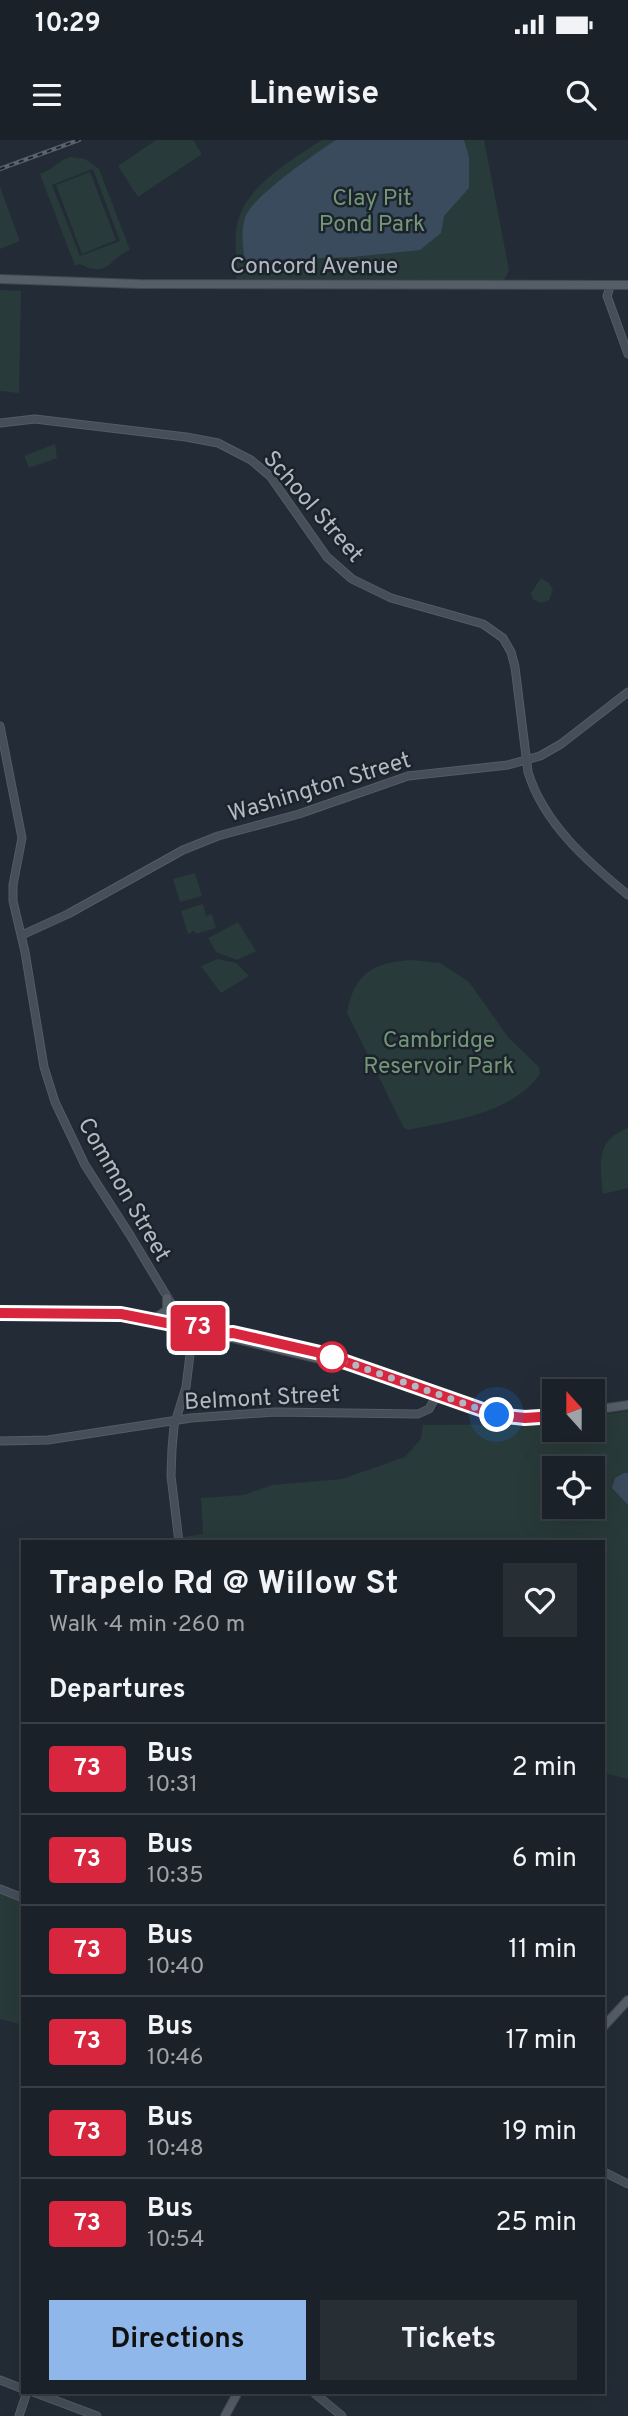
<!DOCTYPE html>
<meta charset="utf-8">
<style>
body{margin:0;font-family:Overpass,sans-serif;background:#272e34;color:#f1f3f6;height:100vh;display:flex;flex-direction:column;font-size:26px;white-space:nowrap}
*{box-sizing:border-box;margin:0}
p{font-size:23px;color:#9fa3a8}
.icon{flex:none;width:38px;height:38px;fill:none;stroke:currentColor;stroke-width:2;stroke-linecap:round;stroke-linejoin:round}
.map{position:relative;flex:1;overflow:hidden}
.details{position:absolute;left:21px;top:1400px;width:584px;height:854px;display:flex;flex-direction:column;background:#1a2128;border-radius:0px;box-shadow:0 7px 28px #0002,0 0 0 2px #383e45}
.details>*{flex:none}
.badge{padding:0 14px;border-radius:5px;font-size:24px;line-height:46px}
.needle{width:46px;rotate:339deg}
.tools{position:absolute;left:542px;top:1239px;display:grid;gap:14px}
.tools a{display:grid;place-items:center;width:63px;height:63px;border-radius:0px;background:#1a2128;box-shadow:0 7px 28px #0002,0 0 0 2px #383e45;font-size:35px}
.you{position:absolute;width:35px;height:35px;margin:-18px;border:5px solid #fff;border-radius:50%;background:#1a73e8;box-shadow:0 0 0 10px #1a73e833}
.map>.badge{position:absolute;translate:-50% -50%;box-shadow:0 0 0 4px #fff}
h2{padding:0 28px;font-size:26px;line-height:63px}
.round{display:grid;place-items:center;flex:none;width:74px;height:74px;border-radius:0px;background:#272e34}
.headline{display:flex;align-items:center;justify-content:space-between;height:119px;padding:0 28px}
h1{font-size:33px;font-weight:700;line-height:52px}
.cta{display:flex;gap:14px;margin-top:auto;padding:14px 28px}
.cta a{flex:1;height:80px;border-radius:0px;background:#8fb7ea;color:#111;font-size:28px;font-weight:700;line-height:80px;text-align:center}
.cta a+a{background:#272e34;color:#f1f3f6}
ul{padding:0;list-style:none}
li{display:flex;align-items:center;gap:21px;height:91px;padding:0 28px;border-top:2px solid #383e45}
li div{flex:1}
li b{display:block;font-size:26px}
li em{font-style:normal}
li .badge{min-width:77px;font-weight:700;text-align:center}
.status{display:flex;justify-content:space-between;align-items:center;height:49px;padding:0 35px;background:#1a2128;direction:ltr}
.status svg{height:19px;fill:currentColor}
header{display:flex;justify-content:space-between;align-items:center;height:91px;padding:0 28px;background:#1a2128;font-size:32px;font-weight:700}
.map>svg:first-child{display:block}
.green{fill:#283a39;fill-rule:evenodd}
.water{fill:#3a4b5d}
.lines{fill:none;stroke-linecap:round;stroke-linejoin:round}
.secondary-casing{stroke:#545c64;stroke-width:9}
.primary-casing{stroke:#404750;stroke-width:10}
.secondary{stroke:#454e59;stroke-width:7}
.primary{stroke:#555d67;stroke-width:8}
.rail-casing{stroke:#59626d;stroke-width:4.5}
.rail{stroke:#1c232b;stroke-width:2;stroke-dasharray:5;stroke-linecap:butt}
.line-casing{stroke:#fff;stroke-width:16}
.line{stroke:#d7263d;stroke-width:10}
.walk{stroke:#b1b9c3;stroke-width:7;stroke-dasharray:0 12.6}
.stop-dot{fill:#fff;stroke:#d7263d;stroke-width:3.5}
.labels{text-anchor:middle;stroke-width:5;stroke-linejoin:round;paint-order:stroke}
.park-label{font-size:23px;fill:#739679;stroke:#1c232b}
.street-label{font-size:23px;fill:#b1b9c3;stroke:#1c232b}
</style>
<div class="status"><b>10:29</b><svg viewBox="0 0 49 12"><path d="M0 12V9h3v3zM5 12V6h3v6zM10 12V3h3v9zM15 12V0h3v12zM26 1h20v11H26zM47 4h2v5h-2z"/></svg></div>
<header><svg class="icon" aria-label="menu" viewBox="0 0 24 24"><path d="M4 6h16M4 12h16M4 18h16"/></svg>Linewise<svg class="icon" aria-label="search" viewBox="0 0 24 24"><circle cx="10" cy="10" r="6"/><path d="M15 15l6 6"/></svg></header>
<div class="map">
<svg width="628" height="2276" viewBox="0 0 628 2276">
<rect width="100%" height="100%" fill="#232c36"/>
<!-- green -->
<path class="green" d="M156,0H193L202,14L138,57L118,26Z
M322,0H484L509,130L504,140L236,139C238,123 234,106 236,90C242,47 290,21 322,0Z
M70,17L85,19L99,29L130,110C110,117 109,139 80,124L75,126L40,34C52,30 58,21 70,17ZM93,29L120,101L80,116L52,45Z
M90,32L116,100L82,114L56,45Z
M0,47L20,101L0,109Z
M0,150L21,151L19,253L0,251Z
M55,304L57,318L29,328L24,316Z
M541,438L549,443L553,449L549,460L541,463L533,459L531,453Z
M195,733L202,756L180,762L173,739Z
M203,764L206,776L212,774L216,788L196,794L194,791L188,794L181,771Z
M238,782L256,811L237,820L216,812L208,798Z
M218,819L236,823L249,836L221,853L201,826Z
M410,820L440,823L469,842L508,897L539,927L540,934C512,974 453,980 409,990L404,988L347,873C354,834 372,823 410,820Z
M628,988V1048L603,1054C600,1025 595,1000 628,988Z
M628,1271V1639L604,1633V1402H183V1397L203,1394L201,1358L244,1355L272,1345L342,1339L405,1317L421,1299L423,1285L540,1284L555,1282V1290H593V1276ZM555,1328H593V1367H555Z
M0,1754L23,1763V1885L0,1879Z"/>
<!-- water -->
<path class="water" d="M336,0H464L469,17V48L444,76L441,93L420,110L353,117L270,120L245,126C244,111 240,94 245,78C251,57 316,13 336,0Z
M624,1333H628V1365L612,1348L615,1338Z"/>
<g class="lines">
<!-- secondary casing -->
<g class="secondary-casing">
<path id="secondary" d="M609,150L607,156L628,214
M0,283L35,279L186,297L218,303L251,320L270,336L327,417L352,439L391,458L483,484L503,498L511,512L515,527L528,632C544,684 588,722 628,755
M0,586L22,698L13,745V761L25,812L44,927L55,962L85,1025L130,1095L192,1198L186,1247L174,1286L172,1309L171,1336L179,1402
M22,795L68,774L183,710L218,696L299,674L408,636L508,625L540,616L561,604L628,552
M0,1301L48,1300L191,1278L275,1272L418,1274L429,1269L437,1255
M0,1749L23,1758
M604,2032L628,2044
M0,2240L23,2249
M33,2252L97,2276
M313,2252L342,2276
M19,2276L27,2252"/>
</g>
<!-- primary casing -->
<g class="primary-casing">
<path id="primary" d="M0,139L139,144L628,145
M0,1173L91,1174
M89,1173L108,1171L226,1193
M154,1179L167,1170V1158
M222,1194L232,1198L369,1231L497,1275L525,1278L555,1276
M284,1204L335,1218
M593,1270L628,1265
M604,1886L628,1860
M225,2276L238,2252"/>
</g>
<!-- secondary -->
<use href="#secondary" class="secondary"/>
<!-- primary -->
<use href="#primary" class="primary"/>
<!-- rail casing -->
<g class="rail-casing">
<path id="rail" d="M0,29L79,0"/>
</g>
<!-- rail -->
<use href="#rail" class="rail"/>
</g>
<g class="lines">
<!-- line casing -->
<g class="line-casing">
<path id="line" d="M0,1173L121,1174L222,1194L233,1193L320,1213L497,1275L525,1278L555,1276"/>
</g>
<!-- line -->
<use href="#line" class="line"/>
<!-- walk -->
<path class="walk" d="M332,1217L497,1275"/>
</g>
<!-- markers -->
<circle class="stop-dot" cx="332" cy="1217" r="14"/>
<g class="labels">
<!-- park labels -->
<g class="park-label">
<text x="372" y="65">Clay Pit<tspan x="372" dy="26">Pond Park</tspan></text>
<text x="439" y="907">Cambridge<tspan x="439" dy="26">Reservoir Park</tspan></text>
</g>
<!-- street labels -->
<g class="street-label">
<text x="314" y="133">Concord Avenue</text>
<text transform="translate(314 366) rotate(49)" y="8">School Street</text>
<text transform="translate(319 646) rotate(-17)" y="8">Washington Street</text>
<text transform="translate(125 1049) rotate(60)" y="8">Common Street</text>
<text transform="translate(262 1257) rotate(-3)" y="8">Belmont Street</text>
</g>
</g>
</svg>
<div class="tools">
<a><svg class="needle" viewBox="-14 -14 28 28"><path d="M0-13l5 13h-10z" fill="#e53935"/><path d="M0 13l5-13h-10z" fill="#9fa3a8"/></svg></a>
<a><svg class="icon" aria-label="locate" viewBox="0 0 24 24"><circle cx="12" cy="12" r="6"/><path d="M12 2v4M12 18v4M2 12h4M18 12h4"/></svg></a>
</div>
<div class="you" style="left:497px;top:1275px"></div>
<b class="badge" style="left:198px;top:1188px;background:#d7263d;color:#fff">73</b>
<section class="details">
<div class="headline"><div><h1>Trapelo Rd @ Willow St</h1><p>Walk · 4 min · 260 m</p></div><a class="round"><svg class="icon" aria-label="heart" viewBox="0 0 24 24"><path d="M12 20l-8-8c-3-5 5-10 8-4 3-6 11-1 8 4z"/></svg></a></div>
<h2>Departures</h2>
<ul>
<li><span class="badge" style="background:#d7263d;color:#fff">73</span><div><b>Bus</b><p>10:31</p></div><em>2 min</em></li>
<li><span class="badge" style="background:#d7263d;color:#fff">73</span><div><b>Bus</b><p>10:35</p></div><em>6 min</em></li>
<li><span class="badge" style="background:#d7263d;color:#fff">73</span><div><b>Bus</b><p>10:40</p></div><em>11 min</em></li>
<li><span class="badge" style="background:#d7263d;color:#fff">73</span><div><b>Bus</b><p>10:46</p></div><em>17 min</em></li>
<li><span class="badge" style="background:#d7263d;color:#fff">73</span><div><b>Bus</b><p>10:48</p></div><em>19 min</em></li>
<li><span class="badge" style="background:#d7263d;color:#fff">73</span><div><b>Bus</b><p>10:54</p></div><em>25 min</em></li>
</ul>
<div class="cta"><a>Directions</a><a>Tickets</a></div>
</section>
</div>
